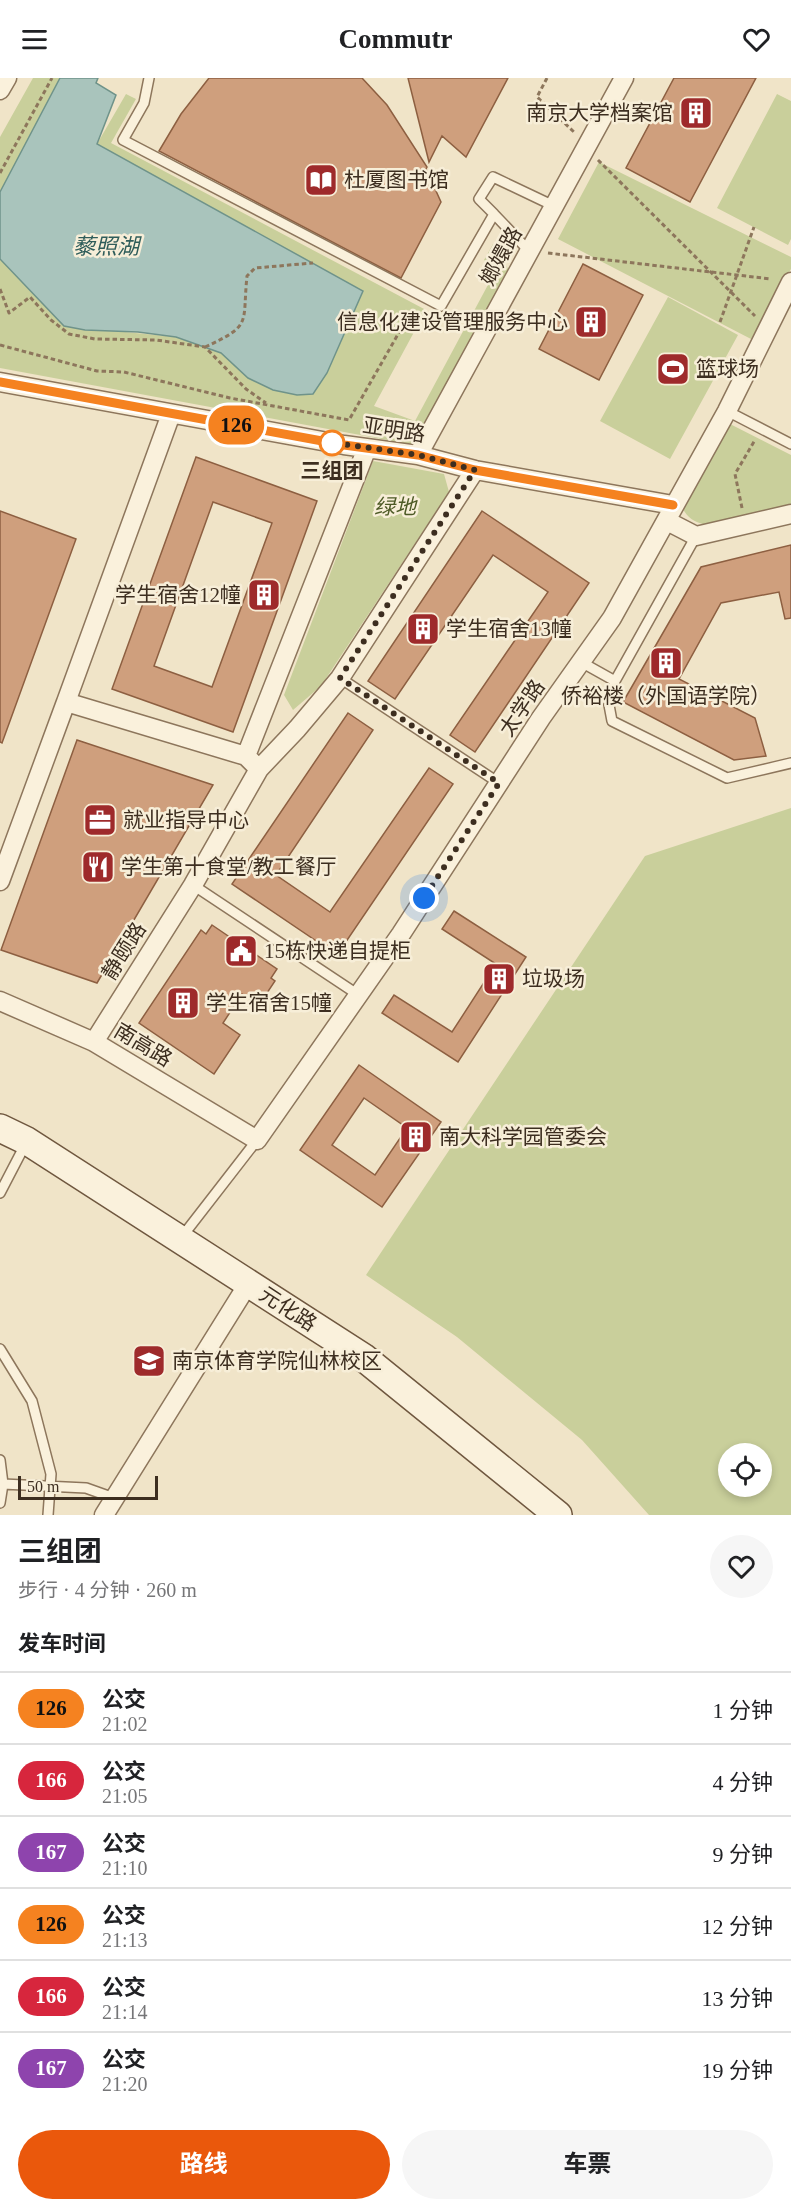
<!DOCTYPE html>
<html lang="zh">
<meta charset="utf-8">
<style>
body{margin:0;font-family:"Times New Roman","Noto Sans SC",serif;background:#f6f6f6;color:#202124;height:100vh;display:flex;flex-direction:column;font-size:22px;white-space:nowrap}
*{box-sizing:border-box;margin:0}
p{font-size:20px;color:#757577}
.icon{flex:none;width:33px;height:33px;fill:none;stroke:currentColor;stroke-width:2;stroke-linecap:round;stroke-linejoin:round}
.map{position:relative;height:1437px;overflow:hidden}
.sheet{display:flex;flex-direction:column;background:#fff;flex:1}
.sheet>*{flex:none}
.badge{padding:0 12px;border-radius:20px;font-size:21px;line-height:39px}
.buttons{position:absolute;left:718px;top:1365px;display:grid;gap:12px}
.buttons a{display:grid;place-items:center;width:54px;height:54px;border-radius:50%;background:#fff;box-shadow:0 3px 9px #0003;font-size:30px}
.scale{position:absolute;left:18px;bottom:15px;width:140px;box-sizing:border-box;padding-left:6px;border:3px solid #3d2e20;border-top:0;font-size:16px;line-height:21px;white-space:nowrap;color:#3d2e20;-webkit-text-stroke:4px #f7eed8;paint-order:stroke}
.you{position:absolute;width:30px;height:30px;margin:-15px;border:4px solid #fff;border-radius:50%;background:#1a73e8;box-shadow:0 0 0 9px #1a73e833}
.map>.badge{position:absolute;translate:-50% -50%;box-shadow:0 0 0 3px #fff}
h2{padding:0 18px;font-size:22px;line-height:54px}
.round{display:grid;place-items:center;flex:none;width:63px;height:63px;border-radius:32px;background:#f6f6f6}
.overview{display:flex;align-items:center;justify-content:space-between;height:102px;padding:0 18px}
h1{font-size:28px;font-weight:700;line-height:45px}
.button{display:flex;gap:12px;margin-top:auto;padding:12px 18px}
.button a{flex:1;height:69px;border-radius:36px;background:#ea580c;color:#fff;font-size:24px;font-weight:700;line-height:69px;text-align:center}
.button a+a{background:#f6f6f6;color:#202124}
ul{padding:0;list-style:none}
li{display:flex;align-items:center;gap:18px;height:72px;padding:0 18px;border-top:2px solid #e0e0e0}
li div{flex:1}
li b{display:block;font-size:22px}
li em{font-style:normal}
li .badge{min-width:66px;font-weight:700;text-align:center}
header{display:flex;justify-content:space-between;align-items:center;height:78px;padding:0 18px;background:#fff;font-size:27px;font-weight:700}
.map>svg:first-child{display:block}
.green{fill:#c9cf9b;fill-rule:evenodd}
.water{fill:#a9c4bc;stroke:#6f938a;stroke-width:1.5}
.building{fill:#cf9f7d;stroke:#8d5f41;stroke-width:1.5;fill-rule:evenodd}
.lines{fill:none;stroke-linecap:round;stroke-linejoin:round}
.lane-casing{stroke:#8d765c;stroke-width:12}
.street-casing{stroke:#8d765c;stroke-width:21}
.secondary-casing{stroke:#6f573f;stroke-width:30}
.path{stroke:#8d765c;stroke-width:3;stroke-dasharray:4.5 3;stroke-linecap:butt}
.lane{stroke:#faf1dc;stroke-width:9}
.street{stroke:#faf1dc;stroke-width:18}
.secondary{stroke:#faf1dc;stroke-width:27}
.line-casing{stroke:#fff;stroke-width:14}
.line{stroke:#f58220;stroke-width:9}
.walk{stroke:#3d2e20;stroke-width:6;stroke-dasharray:0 10.8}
.stop-dot{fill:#fff;stroke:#f58220;stroke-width:3}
.labels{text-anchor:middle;stroke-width:5;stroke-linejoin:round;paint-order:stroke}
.poi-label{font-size:21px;fill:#3d2e20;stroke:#f7eed8;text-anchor:start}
.street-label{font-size:21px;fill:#3d2e20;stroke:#f7eed8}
.stop-label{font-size:21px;font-weight:bold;fill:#3d2e20;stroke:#f7eed8}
.park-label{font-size:21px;font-style:italic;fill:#4d5a26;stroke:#f7eed8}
.water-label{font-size:22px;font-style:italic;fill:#2f5d5a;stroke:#f7eed8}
</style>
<header><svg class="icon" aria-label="menu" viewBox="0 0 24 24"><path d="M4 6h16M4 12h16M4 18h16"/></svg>Commutr<svg class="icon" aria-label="heart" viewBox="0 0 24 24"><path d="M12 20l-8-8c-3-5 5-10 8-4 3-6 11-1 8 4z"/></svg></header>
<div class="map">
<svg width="791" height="1437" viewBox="0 0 791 1437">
<rect width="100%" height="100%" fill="#f0e4c8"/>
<!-- green -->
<path class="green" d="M33,0H60L0,114V59Z
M126,16L136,21L111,65L426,232L374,328L415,343L497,190L484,182L493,166L510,194L414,367L0,290V181L64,248L176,259L221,275L248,300L327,295L363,213L97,66Z
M777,16L791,23V161L788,167L717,130Z
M599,84L791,179V191L751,261L558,161Z
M668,219L738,257L670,381L600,343Z
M730,346L791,377V428L706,447C694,444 687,440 682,429Z
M373,383L444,396L449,414L321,608L293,632L284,617Z
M791,730V1437H649L582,1362L457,1259L366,1197L645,778ZM729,1376H762V1408H729Z"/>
<!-- water -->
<path class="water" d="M60,0H98L96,5L116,17L97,66L363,213L327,295L313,316L297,317L273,312L248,300L221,275L176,259L138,254L85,252L64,248L0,181V114Z"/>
<!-- building -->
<path class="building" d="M209,0H362L387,27L427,89L426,91L441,124L401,200L159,73L181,36Z
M408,0H508L466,79L442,58L429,84Z
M674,0H756L690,124L626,90Z
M583,186L643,217L599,302L539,271Z
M196,379L317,423L233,654L112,611ZM213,424L272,445L212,609L154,588Z
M0,433L76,461L2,665L0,664Z
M482,433L589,505L475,674L450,657L548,514L493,477L395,621L368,603Z
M791,467V540L785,541L779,514L721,525L679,601L755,640L766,678L734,682L623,624L701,489Z
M348,635L373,652L276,797L330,834L429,690L453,706L337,877L232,806Z
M77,662L213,707L97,905L1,872Z
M454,833L526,879L458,984L382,935L394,917L452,954L496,886L442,851Z
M212,847L277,891L271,900L275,903L259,927L242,916L223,945L240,957L214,996L139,945L201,852L206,856Z
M359,987L441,1044L382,1129L300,1072ZM364,1020L407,1050L375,1097L332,1067Z"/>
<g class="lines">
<!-- lane casing -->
<g class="lane-casing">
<path id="lane" d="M149,0L144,25L123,62L441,228L494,136L479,121L493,99L554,128
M494,136L529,173
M727,333L791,366
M581,584L615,603L696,458
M340,600L499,705
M615,603L609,627L612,643L727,700L791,685
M193,807L357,916
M0,1115L26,1065
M181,1160L257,1062
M0,1271L32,1323L51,1396L48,1437
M0,1382L3,1406L0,1425
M3,1406L86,1410L114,1420"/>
</g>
<!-- street casing -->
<g class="street-casing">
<path id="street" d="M0,12L7,0
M0,304L344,367L418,377L475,392L673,427
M171,336L66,624L246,678
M418,377L624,0
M667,443L696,458L791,436
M259,691L297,651L340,600L475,392
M0,803L66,624
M0,923L94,964L257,1062L401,856L541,640L612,540L727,333L791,204
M94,964L193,807L259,691L246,678L367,370
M104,1437L248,1206"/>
</g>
<!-- secondary casing -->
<g class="secondary-casing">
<path id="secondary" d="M0,1050L27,1063L363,1279L558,1437"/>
</g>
<!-- path -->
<path class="path" d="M547,0L537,19L574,54
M598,82L755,238
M0,95L52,0
M548,175L771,201
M0,211L9,235L30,219L51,242L69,256L95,261L156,262L205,269L246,311L266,325
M720,244L754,149
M0,267L97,293L124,294L230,320L349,342L413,230
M205,269C253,247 242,246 247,198L255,190L313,185
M742,430L735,396L755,362"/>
<!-- lane -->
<use href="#lane" class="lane"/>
<!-- street -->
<use href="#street" class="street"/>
<!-- secondary -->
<use href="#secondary" class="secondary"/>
</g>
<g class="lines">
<!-- line casing -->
<g class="line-casing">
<path id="line" d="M0,304L344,367L418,377L475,392L673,427"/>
</g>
<!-- line -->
<use href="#line" class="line"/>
<!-- walk -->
<path class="walk" d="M332,365L329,364L418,377L475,392L340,600L499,705L424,820"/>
</g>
<!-- icons -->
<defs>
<g id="building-square" transform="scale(1.725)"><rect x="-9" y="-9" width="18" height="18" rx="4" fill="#9e2a2b" stroke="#f7eed8"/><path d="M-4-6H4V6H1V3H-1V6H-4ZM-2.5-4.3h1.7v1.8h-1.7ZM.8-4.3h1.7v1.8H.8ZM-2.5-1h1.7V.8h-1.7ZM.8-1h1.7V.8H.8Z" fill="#fff"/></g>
<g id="library-square" transform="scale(1.725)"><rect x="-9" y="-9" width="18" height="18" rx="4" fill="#9e2a2b" stroke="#f7eed8"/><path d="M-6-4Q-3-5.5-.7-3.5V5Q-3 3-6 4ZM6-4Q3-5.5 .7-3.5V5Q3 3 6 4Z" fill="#fff"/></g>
<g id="stadium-square" transform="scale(1.725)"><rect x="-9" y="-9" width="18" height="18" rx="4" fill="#9e2a2b" stroke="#f7eed8"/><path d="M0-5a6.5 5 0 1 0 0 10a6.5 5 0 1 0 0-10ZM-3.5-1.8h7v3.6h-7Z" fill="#fff"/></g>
<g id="office-square" transform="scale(1.725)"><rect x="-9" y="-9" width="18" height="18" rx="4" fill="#9e2a2b" stroke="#f7eed8"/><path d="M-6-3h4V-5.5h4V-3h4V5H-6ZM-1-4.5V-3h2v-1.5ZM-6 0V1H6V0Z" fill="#fff"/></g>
<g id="restaurant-square" transform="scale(1.725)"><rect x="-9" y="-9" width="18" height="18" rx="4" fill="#9e2a2b" stroke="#f7eed8"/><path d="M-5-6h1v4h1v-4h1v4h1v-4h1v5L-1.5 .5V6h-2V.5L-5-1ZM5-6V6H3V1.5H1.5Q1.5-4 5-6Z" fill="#fff"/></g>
<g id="civic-square" transform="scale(1.725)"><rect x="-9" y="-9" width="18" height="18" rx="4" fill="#9e2a2b" stroke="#f7eed8"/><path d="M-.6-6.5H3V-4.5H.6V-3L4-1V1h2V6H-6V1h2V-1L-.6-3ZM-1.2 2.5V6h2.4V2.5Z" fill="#fff"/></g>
<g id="university-square" transform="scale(1.725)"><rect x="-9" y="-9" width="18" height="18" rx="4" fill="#9e2a2b" stroke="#f7eed8"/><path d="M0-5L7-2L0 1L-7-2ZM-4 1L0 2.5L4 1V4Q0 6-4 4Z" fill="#fff"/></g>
</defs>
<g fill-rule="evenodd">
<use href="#building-square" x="696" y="35"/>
<use href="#library-square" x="321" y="102"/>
<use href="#building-square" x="591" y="244"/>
<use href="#stadium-square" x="673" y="291"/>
<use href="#building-square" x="264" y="517"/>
<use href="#building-square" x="423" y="551"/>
<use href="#building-square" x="666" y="585"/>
<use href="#office-square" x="100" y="742"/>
<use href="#restaurant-square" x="98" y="789"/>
<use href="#civic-square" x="241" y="873"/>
<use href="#building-square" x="499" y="901"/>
<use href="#building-square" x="183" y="925"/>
<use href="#building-square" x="416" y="1059"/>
<use href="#university-square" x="149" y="1283"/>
</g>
<!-- markers -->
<circle class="stop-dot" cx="332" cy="365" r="12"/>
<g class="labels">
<!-- poi labels -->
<g class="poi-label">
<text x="673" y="42" text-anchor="end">南京大学档案馆</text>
<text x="344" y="109">杜厦图书馆</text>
<text x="568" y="251" text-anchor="end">信息化建设管理服务中心</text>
<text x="696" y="298">篮球场</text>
<text x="241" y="524" text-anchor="end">学生宿舍12幢</text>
<text x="446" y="558">学生宿舍13幢</text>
<text x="666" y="625" text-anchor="middle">侨裕楼（外国语学院）</text>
<text x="123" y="749">就业指导中心</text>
<text x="121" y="796">学生第十食堂/教工餐厅</text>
<text x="264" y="880">15栋快递自提柜</text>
<text x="522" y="908">垃圾场</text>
<text x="206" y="932">学生宿舍15幢</text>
<text x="439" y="1066">南大科学园管委会</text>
<text x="172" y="1290">南京体育学院仙林校区</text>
</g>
<!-- street labels -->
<g class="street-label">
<text transform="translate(501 178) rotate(-61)" y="7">嫏嬛路</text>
<text transform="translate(394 352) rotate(9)" y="7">亚明路</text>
<text transform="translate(522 630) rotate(-56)" y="7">太学路</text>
<text transform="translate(124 873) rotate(-58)" y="7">静颐路</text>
<text transform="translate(143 967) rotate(31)" y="7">南高路</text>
<text transform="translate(288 1231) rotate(33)" y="7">元化路</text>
</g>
<!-- stop labels -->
<g class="stop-label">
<text x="332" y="400">三组团</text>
</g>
<!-- park labels -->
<g class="park-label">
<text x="395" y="436">绿地</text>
</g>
<!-- water labels -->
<g class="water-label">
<text x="106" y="176">藜照湖</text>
</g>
</g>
</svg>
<div class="buttons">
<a><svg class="icon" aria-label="locate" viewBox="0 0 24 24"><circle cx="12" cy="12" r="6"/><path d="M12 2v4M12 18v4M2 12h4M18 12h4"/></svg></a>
</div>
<div class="scale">50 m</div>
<div class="you" style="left:424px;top:820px"></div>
<b class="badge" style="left:236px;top:347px;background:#f58220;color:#111">126</b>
</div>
<section class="sheet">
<div class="overview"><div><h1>三组团</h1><p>步行 · 4 分钟 · 260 m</p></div><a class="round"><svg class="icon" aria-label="heart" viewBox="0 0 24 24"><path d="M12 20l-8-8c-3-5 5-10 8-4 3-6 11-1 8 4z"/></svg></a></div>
<h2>发车时间</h2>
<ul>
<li><span class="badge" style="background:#f58220;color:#111">126</span><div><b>公交</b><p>21:02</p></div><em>1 分钟</em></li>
<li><span class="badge" style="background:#d7263d;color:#fff">166</span><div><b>公交</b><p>21:05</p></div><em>4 分钟</em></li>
<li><span class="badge" style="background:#8e44ad;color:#fff">167</span><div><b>公交</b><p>21:10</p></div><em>9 分钟</em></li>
<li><span class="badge" style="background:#f58220;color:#111">126</span><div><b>公交</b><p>21:13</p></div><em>12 分钟</em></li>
<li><span class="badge" style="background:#d7263d;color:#fff">166</span><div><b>公交</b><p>21:14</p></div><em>13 分钟</em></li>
<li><span class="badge" style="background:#8e44ad;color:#fff">167</span><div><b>公交</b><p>21:20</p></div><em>19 分钟</em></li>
</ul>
<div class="button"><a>路线</a><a>车票</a></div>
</section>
